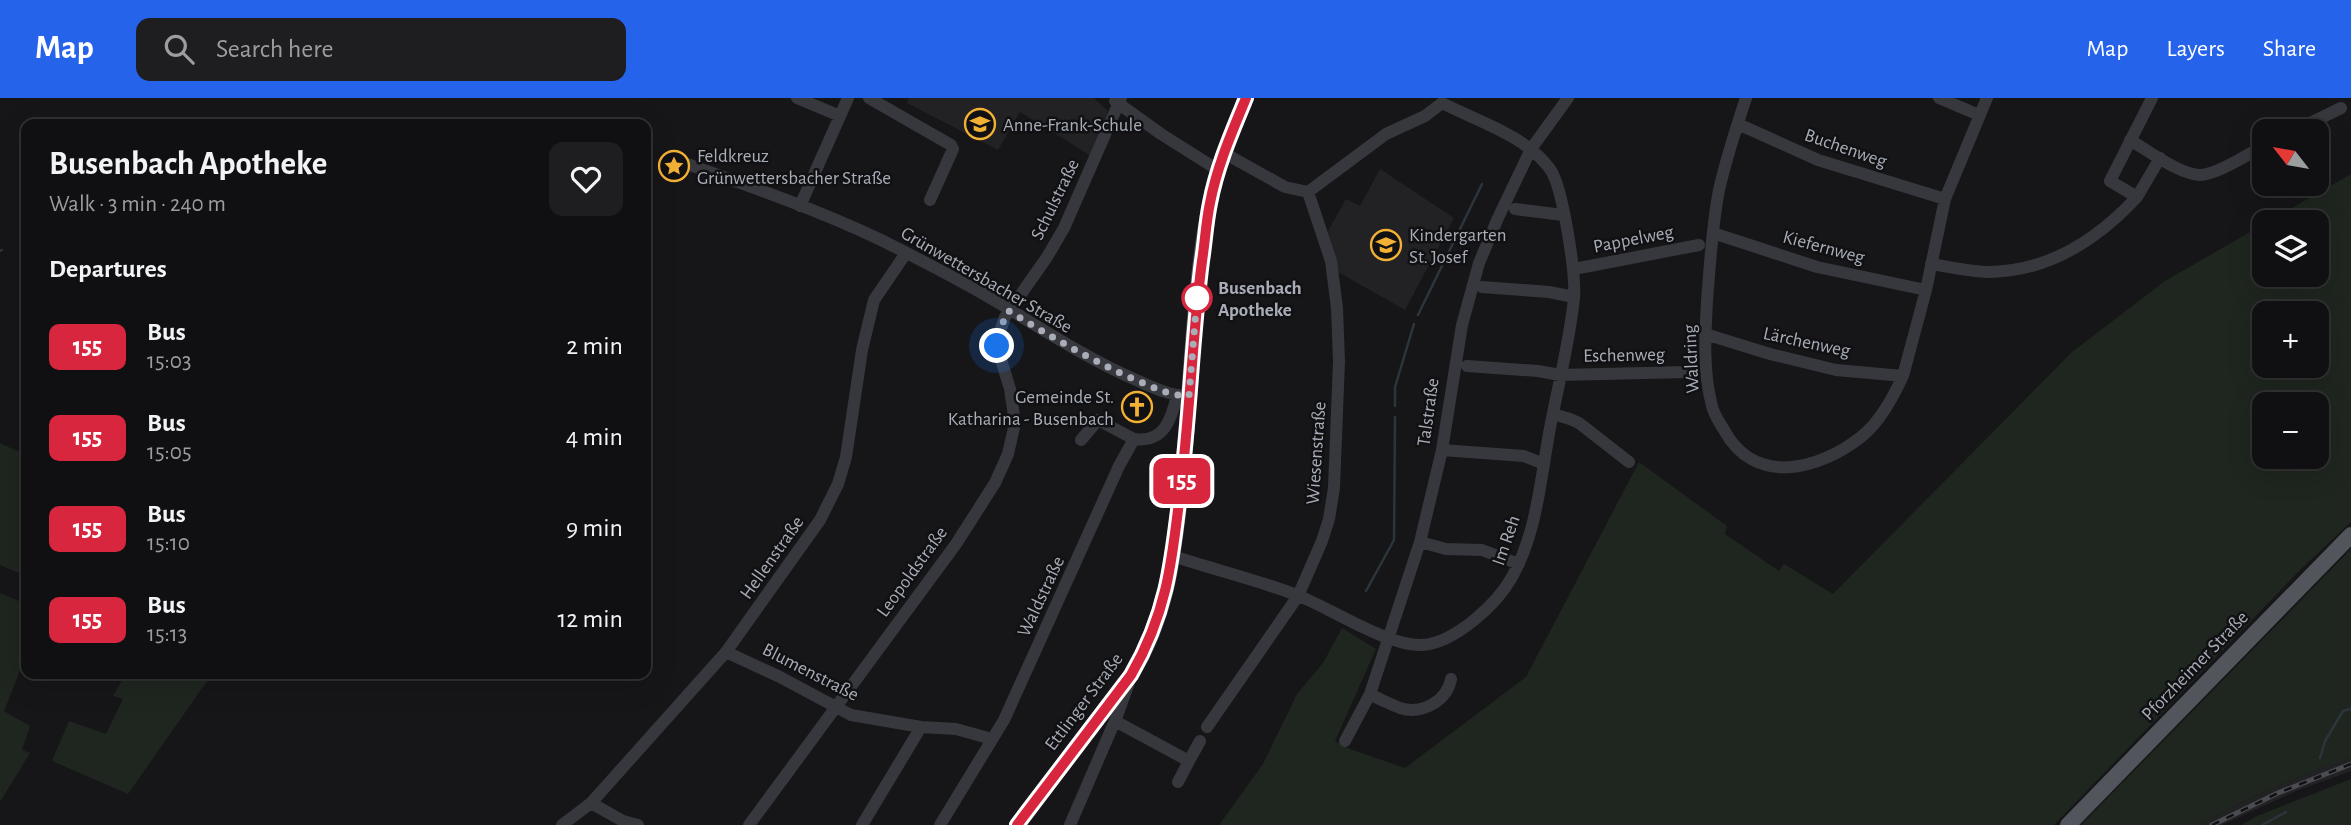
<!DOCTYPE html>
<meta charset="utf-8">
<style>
body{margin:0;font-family:"Alegreya Sans",sans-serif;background:#1e1e20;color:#f1f3f6;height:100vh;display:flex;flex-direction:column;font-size:26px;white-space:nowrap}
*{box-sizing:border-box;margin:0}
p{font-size:23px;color:#9c9d9f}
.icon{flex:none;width:38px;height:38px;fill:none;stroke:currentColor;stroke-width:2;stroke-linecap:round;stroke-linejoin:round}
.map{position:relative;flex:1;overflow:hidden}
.details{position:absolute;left:21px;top:21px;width:630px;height:560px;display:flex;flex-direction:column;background:#101012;border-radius:14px;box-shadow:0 7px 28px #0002,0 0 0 2px #303032}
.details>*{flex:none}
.badge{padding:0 14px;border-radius:10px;font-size:24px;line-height:46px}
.needle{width:46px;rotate:301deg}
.fabs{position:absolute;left:2252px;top:21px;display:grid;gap:14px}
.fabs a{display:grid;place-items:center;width:77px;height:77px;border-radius:14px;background:#101012;box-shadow:0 7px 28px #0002,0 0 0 2px #303032;font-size:35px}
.you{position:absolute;width:35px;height:35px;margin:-18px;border:5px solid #fff;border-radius:50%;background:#1a73e8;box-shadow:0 0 0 10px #1a73e833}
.map>.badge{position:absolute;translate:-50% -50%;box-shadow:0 0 0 4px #fff}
h2{padding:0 28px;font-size:26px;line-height:63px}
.round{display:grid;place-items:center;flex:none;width:74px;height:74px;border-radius:14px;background:#1e1e20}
.summary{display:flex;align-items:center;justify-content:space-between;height:119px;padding:0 28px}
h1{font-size:33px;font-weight:600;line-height:52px}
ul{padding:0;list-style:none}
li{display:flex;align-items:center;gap:21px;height:91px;padding:0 28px}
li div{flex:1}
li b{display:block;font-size:26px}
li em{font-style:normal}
li .badge{min-width:77px;font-weight:700;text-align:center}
header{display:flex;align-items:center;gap:42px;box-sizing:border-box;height:98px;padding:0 35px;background:#2563eb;color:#fff}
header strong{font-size:33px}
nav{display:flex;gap:38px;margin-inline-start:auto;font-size:24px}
.search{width:490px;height:63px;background:#1e1e20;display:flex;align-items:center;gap:18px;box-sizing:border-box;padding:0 24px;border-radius:14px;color:#9c9d9f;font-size:26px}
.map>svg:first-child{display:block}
.built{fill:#222225}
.green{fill:#1e261f;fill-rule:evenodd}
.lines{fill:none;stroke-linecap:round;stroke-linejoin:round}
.stream{stroke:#2c353c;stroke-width:2.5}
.minor{stroke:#37383d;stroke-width:12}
.major{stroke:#53555c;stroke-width:16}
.rail-casing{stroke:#4a4c52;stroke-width:5}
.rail{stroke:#111113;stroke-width:2.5;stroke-dasharray:8;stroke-linecap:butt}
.line-casing{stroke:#fff;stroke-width:16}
.line{stroke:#d7263d;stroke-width:10}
.walk{stroke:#a8adb8;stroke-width:7;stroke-dasharray:0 12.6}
.stop-dot{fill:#fff;stroke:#d7263d;stroke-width:3.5}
.labels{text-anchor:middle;stroke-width:5;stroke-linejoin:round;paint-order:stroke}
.poi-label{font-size:19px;fill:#a8adb8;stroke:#111113;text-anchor:start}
.street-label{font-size:19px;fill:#a8adb8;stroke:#111113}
.stop-label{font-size:19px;font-weight:bold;fill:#a8adb8;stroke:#111113;text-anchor:start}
</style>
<header>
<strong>Map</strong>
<div class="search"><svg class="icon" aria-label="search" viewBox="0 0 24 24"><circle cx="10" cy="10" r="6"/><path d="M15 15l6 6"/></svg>Search here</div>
<nav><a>Map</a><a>Layers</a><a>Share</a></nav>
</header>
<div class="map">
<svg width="2351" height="727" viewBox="0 0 2351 727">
<rect width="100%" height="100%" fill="#161618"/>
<!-- built -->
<path class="built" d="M909,0H1094L1108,13L1091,58L1020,14L998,52L907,5Z
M1380,71L1454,120L1405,212L1338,174L1328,133L1346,101L1360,108Z
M2351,660V673L2296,693L2222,727H2200L2236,707L2294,681Z"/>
<!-- green -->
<path class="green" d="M2351,76V424L2301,471L2054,727H1219L1263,666L1297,596L1323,565L1342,530L1376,551L1335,643L1350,651L1405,670L1526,579L1639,364L1727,428L1725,436L1779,473L1784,466L1833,496L2072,254L2165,183L2264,126V177H2317V124H2268ZM2264,215H2317V268H2264ZM2264,306H2317V359H2264Z
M0,345L26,357V478L0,467Z
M2351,451V660L2294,681L2236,707L2200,727H2081Z
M0,495L26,506V558L4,613L30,628L22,652L30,655L0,704Z
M126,576H212L128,696L52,663L69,623L106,636L123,601L113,598Z
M2351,681V727H2241L2257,718Z"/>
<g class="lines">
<!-- stream -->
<path class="stream" d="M0,153L2,152
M1418,217L1482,86
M1395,308V289L1414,226
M1366,493L1394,442L1395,319
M2320,660L2325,643L2343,613L2351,611
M2262,727L2286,714"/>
<!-- minor -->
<path class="minor" d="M797,0L840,18
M869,0L951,47L953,51L930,102
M1746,0C1736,30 1726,61 1719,92C1712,128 1710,166 1707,203C1705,238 1703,274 1712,308C1714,317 1720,325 1724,332C1755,389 1819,372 1861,339C1880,324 1893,299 1903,278L1926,192L1945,101L1987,0
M1939,0L1979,17
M1115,3L1161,36L1218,72
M1738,26L1818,62L1945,101
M2294,33L2341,10
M2130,42C2147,52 2179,76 2199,77C2217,77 2248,56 2264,48
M687,66C752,89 818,112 881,142C911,157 942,173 971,189C1027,220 1075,255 1134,281C1152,289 1169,298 1189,298
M2137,99L2160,60
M800,108L848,0
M1515,111L1563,117
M1713,135L1817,169L1926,192
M1931,166C1950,169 1971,174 1990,174C2049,173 2098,141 2137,99L2110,83L2152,0
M1574,171L1699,147
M1482,189L1549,194L1574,199
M1705,236L1770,256L1836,272L1903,278
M1467,268L1538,273L1560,277L1688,274
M1553,316L1570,321L1579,325L1629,364
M1081,342L1098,322L1134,341
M1442,352L1524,358L1544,366
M1420,444L1446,451L1482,452L1519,466
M1173,458C1215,472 1259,482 1299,498C1334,512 1387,548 1422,547C1455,545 1497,506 1512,479C1539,431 1541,372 1552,320C1560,280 1570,240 1574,200C1576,177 1563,89 1550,71C1525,37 1479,24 1442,5L1425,18L1386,36L1308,94L1285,89L1224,55
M726,554L778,578L851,617L921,629L956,631L992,641
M1370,596C1379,601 1390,606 1400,610C1422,617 1447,603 1451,581
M1115,623L1189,663L1178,684
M1207,629L1298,498L1322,443L1329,421L1334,390L1339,263L1337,210L1331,163L1308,94
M1345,643L1370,596L1420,444L1442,352L1462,227L1479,165L1498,120L1531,51L1568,0
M1189,663L1200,643
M591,705L623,723L638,727
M562,727L591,705L726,554L820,422L838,386L846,359L862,252L874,202L906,155
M749,727L956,446L995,385L1008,356L1015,325L1010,291L996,245L1005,219L1047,159L1064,130L1121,0
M862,727L921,629
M940,727L1004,622L1119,368L1134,341C1164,345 1171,322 1177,298
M1070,727L1117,618L1130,582"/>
<!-- major -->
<path class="major" d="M1017,727L1131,577C1168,515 1173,460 1181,390C1192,295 1192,199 1210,105C1217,68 1232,34 1246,0
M2068,727L2351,437"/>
<!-- rail casing -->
<g class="rail-casing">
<path id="rail" d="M2212,727L2278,695L2351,666"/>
</g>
<!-- rail -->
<use href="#rail" class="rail"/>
</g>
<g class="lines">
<!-- line casing -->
<g class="line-casing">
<path id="line" d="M1017,727L1131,577C1167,515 1172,464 1180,395C1190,318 1192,240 1202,163C1205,144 1206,124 1210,105C1217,68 1232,34 1246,0"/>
</g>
<!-- line -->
<use href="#line" class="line"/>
<!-- walk -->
<path class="walk" d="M997,248L1000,230L1009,213C1051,239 1093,263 1138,283C1155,290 1170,298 1189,298L1197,200"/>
</g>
<!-- icons -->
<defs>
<g id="school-ring" transform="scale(1.575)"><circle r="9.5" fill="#111113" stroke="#f2b134" stroke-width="1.5"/><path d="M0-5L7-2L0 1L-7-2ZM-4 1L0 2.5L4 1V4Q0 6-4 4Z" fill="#f2b134"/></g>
<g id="sight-ring" transform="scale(1.575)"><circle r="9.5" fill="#111113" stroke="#f2b134" stroke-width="1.5"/><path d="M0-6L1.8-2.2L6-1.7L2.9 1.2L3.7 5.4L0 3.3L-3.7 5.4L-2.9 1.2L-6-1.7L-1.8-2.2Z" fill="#f2b134"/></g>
<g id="church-ring" transform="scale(1.575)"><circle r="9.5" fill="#111113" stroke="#f2b134" stroke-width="1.5"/><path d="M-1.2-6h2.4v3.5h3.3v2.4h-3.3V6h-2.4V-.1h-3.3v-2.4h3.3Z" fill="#f2b134"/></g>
</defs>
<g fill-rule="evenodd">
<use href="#school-ring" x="980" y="26"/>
<use href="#sight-ring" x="674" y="68"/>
<use href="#school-ring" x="1386" y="147"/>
<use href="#church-ring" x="1137" y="309"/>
</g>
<!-- markers -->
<circle class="stop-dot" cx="1197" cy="200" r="14"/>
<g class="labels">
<!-- poi labels -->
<g class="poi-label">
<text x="1003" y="33">Anne-Frank-Schule</text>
<text x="697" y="64">Feldkreuz<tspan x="697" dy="22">Grünwettersbacher Straße</tspan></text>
<text x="1409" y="143">Kindergarten<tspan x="1409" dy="22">St. Josef</tspan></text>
<text x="1114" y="305" text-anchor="end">Gemeinde St.<tspan x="1114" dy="22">Katharina - Busenbach</tspan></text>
</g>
<!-- street labels -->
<g class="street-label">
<text transform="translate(1846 49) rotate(19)" y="7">Buchenweg</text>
<text transform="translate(1054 101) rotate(-64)" y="7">Schulstraße</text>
<text transform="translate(1633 140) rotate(-11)" y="7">Pappelweg</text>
<text transform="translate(1824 148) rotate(15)" y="7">Kiefernweg</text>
<text transform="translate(987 181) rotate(30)" y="7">Grünwettersbacher Straße</text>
<text transform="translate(1807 243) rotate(12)" y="7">Lärchenweg</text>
<text transform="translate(1624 256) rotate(-1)" y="7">Eschenweg</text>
<text transform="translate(1690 261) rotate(-93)" y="7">Waldring</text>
<text transform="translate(1427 314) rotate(-82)" y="7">Talstraße</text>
<text transform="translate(1315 355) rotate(-86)" y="7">Wiesenstraße</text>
<text transform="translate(1505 442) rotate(-71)" y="7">Im Reh</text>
<text transform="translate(771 459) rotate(-55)" y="7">Hellenstraße</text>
<text transform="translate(911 473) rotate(-54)" y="7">Leopoldstraße</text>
<text transform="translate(1040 498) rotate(-65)" y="7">Waldstraße</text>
<text transform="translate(2194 567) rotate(-46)" y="7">Pforzheimer Straße</text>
<text transform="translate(811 573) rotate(27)" y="7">Blumenstraße</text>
<text transform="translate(1083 603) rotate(-53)" y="7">Ettlinger Straße</text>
</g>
<!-- stop labels -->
<g class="stop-label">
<text x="1218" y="196">Busenbach<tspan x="1218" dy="22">Apotheke</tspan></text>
</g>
</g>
</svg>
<div class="fabs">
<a><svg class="needle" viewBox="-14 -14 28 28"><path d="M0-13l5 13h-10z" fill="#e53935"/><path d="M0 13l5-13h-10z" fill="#9c9d9f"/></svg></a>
<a><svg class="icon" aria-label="layers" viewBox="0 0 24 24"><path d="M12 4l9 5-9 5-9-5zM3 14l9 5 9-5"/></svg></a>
<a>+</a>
<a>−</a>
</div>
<div class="you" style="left:997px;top:248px"></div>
<b class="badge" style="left:1182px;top:383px;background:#d7263d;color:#fff">155</b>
<section class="details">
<div class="summary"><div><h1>Busenbach Apotheke</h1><p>Walk · 3 min · 240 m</p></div><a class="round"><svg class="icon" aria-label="heart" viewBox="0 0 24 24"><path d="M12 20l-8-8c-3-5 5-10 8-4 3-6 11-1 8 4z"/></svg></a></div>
<h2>Departures</h2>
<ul>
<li><span class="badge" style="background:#d7263d;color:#fff">155</span><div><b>Bus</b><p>15:03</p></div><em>2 min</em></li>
<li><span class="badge" style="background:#d7263d;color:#fff">155</span><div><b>Bus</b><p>15:05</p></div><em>4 min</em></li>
<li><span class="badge" style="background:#d7263d;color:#fff">155</span><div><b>Bus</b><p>15:10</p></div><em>9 min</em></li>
<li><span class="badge" style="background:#d7263d;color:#fff">155</span><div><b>Bus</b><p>15:13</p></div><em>12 min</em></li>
</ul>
</section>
</div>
